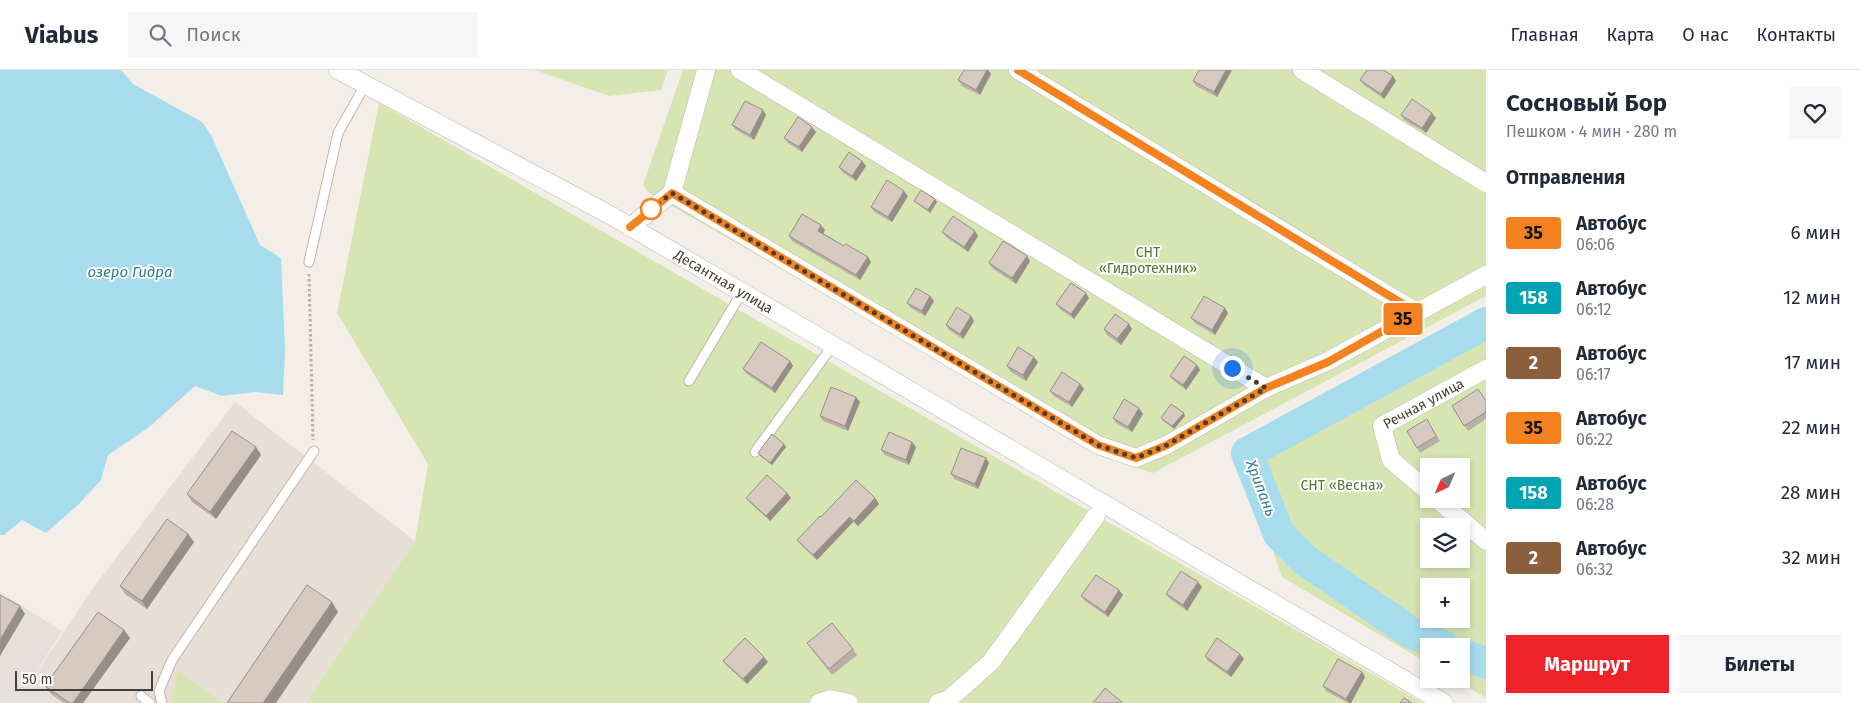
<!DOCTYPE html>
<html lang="ru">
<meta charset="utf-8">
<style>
body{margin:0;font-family:"Fira Sans",sans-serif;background:#f6f6f7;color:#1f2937;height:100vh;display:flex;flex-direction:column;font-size:19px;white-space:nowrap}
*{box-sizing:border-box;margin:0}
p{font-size:16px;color:#747a83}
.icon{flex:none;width:28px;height:28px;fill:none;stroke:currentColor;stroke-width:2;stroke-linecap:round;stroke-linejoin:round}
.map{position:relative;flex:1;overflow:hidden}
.details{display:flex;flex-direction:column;background:#fff;width:375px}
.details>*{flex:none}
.badge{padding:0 10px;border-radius:4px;font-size:18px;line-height:32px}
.needle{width:32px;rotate:224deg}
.fabs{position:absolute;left:1420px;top:388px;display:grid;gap:10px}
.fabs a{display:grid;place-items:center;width:50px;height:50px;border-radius:0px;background:#fff;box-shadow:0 2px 8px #0003;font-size:25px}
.scale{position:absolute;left:15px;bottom:12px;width:138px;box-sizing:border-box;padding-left:5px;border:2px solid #463e37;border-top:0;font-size:14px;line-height:18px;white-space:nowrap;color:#463e37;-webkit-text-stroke:4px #fff;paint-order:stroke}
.you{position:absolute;width:25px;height:25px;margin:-12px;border:4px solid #fff;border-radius:50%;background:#1a73e8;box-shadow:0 0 0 8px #1a73e833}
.map>.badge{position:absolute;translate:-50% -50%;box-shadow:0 0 0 2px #fff}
h2{padding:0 20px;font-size:19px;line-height:45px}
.round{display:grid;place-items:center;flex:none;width:52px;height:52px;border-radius:0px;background:#f6f6f7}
.overview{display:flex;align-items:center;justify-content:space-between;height:85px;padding:0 20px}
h1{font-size:24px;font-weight:700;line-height:38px}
.action{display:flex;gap:10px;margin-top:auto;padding:10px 20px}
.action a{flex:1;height:58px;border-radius:0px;background:#ef2327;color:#fff;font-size:20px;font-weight:700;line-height:58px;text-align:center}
.action a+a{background:#f6f6f7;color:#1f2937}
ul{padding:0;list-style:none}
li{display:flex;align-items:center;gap:15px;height:65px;padding:0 20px}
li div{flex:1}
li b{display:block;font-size:19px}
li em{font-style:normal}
li .badge{min-width:55px;font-weight:700;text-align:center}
header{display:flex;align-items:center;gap:30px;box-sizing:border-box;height:70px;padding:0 25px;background:#fff;border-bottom:1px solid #e0e1e3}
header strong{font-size:24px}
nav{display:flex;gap:28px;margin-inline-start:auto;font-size:18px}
.search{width:350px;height:45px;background:#f6f6f7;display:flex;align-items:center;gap:12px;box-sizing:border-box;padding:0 18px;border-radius:0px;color:#747a83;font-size:19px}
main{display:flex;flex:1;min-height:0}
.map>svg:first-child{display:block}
.residential{fill:#e7dfd6}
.industrial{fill:#e6e0dd}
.green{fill:#d7e5b3;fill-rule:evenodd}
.water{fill:#a7dced}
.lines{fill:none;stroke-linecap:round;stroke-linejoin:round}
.river{stroke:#a7dced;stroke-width:32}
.service-casing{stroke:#c1b7ae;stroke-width:11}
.minor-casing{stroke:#c1b7ae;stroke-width:19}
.path{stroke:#bfad9d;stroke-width:3;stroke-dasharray:2.5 2.5;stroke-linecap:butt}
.service{stroke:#fff;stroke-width:9}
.minor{stroke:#fff;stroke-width:18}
.wall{fill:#b9afa6}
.shaded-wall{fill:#968e87}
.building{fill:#d7cbc1;stroke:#968e87}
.line-casing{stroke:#fff;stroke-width:11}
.line{stroke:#f58220;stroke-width:8}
.walk{stroke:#463e37;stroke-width:5;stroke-dasharray:0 9}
.stop-dot{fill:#fff;stroke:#f58220;stroke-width:2.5}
.labels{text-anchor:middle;stroke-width:4;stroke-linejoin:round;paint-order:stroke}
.park-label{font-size:14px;fill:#55752d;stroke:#fff}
.street-label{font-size:14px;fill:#463e37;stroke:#fff}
.water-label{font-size:15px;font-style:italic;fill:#307c96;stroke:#fff}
</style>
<header>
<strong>Viabus</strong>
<div class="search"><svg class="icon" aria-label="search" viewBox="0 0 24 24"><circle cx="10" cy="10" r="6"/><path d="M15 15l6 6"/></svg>Поиск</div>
<nav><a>Главная</a><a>Карта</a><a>О нас</a><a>Контакты</a></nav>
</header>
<main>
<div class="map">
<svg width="1486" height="633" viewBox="0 0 1486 633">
<rect width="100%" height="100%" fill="#f3eee8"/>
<!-- residential -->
<path class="residential" d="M235,332L415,471L306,633H57L28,616L90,522Z"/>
<!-- industrial -->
<path class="industrial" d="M0,522L62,561L28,616L57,633H0Z"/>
<!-- green -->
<path class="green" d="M535,0H668L661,20L609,26Z
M683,0H1486V226L1153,403L1117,391L649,123L643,115Z
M379,33L1423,633H306L415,471L428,394L337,243Z
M1486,241V628L1454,609H1461V576H1429V594L1282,507L1236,373ZM1429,396H1461V429H1429ZM1429,456H1461V489H1429ZM1429,516H1461V549H1429Z
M178,600L222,633H173L171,629Z"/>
<!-- water -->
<path class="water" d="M0,0H121L133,14L202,52L211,65L260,175L281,188L285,280L283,325L255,322L222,326L195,316L148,358L108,385L101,410L79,434L46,463L22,450L4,465H0Z"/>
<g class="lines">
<!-- river -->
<path class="river" d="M1443,576L1410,562L1305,490L1279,464L1247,383L1486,253
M1461,584L1486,593"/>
<!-- service casing -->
<g class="service-casing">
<path id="service" d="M309,192L338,63L365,15
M689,311L742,222
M755,382L833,275
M141,626L150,633
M162,633L159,621L172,590L314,381"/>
</g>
<!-- minor casing -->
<g class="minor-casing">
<g id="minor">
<path id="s1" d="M338,0L612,146L1444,633"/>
<path d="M740,0L1266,318"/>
<path d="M1018,0L1416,242"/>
<path d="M1302,0L1486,113"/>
<path d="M672,123L1098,375L1136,388L1167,375L1266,318L1328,291L1486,205"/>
<path d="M630,157L672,123L706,0"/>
<path id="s2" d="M1429,422L1391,390L1382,356L1486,299"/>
<path d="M1437,429L1486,471"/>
<path d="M819,633L830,629L849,633"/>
<path d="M938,633L949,629L991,592L1096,446"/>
</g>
</g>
<!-- path -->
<path class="path" d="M309,204L313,370"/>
<!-- service -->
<use href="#service" class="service"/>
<!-- minor -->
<use href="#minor" class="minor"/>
</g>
<!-- wall -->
<path class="wall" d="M964,0H988L991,4L980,25L962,16L958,10Z
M1199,0H1232L1217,27L1196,16L1193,11Z
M1393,6L1396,11L1384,29L1364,15L1360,10Z
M766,45L754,70L736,60L732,55Z
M1401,45L1436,48L1426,63L1404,50Z
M816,62L802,82L788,73L784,68Z
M862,91L866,96L856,111L842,102L839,97Z
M908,126L892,152L874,142L871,137Z
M914,131L937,132L930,143L916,133Z
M825,160L823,163L871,192L860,210L792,171L789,166Z
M942,162L978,166L968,182L946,167Z
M1030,191L1016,214L992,198L989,193Z
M930,226L934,231L925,246L911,238L907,233Z
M1089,228L1074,249L1060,239L1056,234Z
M1228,243L1215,265L1195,253L1191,248Z
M971,246L974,251L963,269L949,260L946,255Z
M1104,259H1132L1121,275L1107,265Z
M790,291L793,296L775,323L747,304L743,299Z
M1038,292L1026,311L1011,302L1007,296Z
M1197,295L1200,300L1186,320L1174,311L1170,306Z
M1080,314L1084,319L1072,337L1054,326L1050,321Z
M1486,331V349L1468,361L1452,336Z
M860,332L848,361L823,351L820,346Z
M1143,344L1132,362L1116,353L1113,348Z
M1185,346L1174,359L1163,351L1161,348Z
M1427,349L1440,371L1420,383L1417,378Z
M912,372L916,377L909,395L885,385L881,380Z
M784,374L786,377L772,395L760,386L758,383Z
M261,385L216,449L192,432L187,424Z
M986,388L989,393L978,419L954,409L951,404Z
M787,423L791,428L770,451L750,433L746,428Z
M875,428L879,434L858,456L853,452L817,490L801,475L797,470L821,447Z
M188,464L194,472L147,539L125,524L120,516Z
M1198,512L1202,517L1187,541L1170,529L1166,524Z
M1123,525L1108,547L1085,531L1081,526Z
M124,560L130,568L83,633H64L51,624L45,616Z
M807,573L853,579L857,585L832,605Z
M1205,586L1244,589L1231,607L1208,591Z
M723,591L768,592L747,614L727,596Z
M1362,602L1365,607L1351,633H1348L1326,621L1323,616Z"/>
<!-- shaded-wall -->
<path class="shaded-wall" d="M987,0H988L991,4L980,25L976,20Z
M1226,0H1232L1217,27L1214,22Z
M1393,6L1396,11L1384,29L1381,24Z
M763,40L766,45L754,70L750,65Z
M1432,43L1436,48L1426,63L1422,58Z
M812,57L816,62L802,82L799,77Z
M862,91L866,96L856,111L852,106Z
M904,121L908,126L892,152L888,147Z
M935,129L937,132L930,143L928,140Z
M821,155L825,160L822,166L818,161Z
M975,161L978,166L968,182L964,177Z
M1027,186L1030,191L1016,214L1012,208Z
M868,187L871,192L860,210L856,205Z
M1086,223L1089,228L1074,249L1071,244Z
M930,226L934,231L925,246L922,241Z
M1225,238L1228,243L1215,265L1212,260Z
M971,246L974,251L963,269L960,264Z
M1129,254L1132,259L1121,275L1117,269Z
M1034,287L1038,292L1026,311L1023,305Z
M790,291L793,296L775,323L772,318Z
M1197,295L1200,300L1186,320L1183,315Z
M1080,314L1084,319L1072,337L1069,332Z
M856,327L860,332L848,361L845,356Z
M1139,338L1143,344L1132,362L1128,357Z
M1184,343L1185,346L1174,359L1172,356Z
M912,372L916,377L909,395L906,390Z
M784,374L786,377L772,395L770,393Z
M256,377L261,385L216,449L210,442Z
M986,388L989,393L978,419L975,414Z
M787,423L791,428L770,451L766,446Z
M875,428L879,434L858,456L854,451Z
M850,447L853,452L817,490L813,485Z
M188,464L194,472L147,539L142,531Z
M1198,512L1202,517L1187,541L1183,535Z
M1119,520L1123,525L1108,547L1105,542Z
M332,532L338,542L276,633H263Z
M20,536L25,544L0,586V570Z
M124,560L130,568L83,633H73Z
M1240,584L1244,589L1231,607L1227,602Z
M764,587L768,592L747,614L743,609Z
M1362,602L1365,607L1351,633H1349L1346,629Z"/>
<!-- building -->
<path class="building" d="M964,0H987L976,20L958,10Z
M1199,0H1226L1214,22L1193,11Z
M1367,0H1383L1393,6L1381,24L1360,10Z
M1412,29L1432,43L1422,58L1401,45Z
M745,31L763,40L750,65L732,55Z
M798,47L812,57L799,77L784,68Z
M849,82L862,91L852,106L839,97Z
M887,110L904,121L888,147L871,137Z
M921,120L935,129L928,140L914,131Z
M802,144L821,155L818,161L844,176L846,174L868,187L856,205L789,166Z
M953,146L975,161L964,177L942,162Z
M1003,171L1027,186L1012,208L989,193Z
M1071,213L1086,223L1071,244L1056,234Z
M916,218L930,226L922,241L907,233Z
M1204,226L1225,238L1212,260L1191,248Z
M957,237L971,246L960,264L946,255Z
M1115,244L1129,254L1117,269L1104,259Z
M761,272L790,291L772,318L743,299Z
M1018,277L1034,287L1023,305L1007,296Z
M1184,286L1197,295L1183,315L1170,306Z
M1062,302L1080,314L1069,332L1050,321Z
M831,317L856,327L845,356L820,346Z
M1478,319L1486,331V342L1464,356L1452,336Z
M1124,329L1139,338L1128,357L1113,348Z
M1171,334L1184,343L1172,356L1161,348Z
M1427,349L1436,366L1417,378L1407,361Z
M232,361L256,377L210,442L187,424Z
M889,362L912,372L906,390L881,380Z
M772,364L784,374L770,393L758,383Z
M961,378L986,388L975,414L951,404Z
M767,405L787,423L766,446L746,428Z
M856,410L875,428L854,451L850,447L813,485L797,470L820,446L821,447Z
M167,449L188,464L142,531L120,516Z
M1181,501L1198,512L1183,535L1166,524Z
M1096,505L1119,520L1105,542L1081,526Z
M307,515L332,532L263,633H227Z
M0,525L20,536L0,570Z
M98,542L124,560L73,633H70L45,616Z
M832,553L853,579L829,599L807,573Z
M745,568L764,587L743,609L723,591Z
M1217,568L1240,584L1227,602L1205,586Z
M1338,589L1362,602L1346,629L1323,616Z
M1105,618L1123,633H1093Z
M1404,628L1412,633H1400Z"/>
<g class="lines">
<!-- line casing -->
<g class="line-casing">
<path id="line" d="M630,157L672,123L1098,375L1136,388L1167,375L1266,318L1328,292L1416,242L1018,0"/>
</g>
<!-- line -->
<use href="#line" class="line"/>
<!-- walk -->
<path class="walk" d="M651,139L648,142L672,123L1098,375L1136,388L1167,375L1266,318L1232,298"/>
</g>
<!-- markers -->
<circle class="stop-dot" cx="651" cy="139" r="10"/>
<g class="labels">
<!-- park labels -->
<g class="park-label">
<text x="1148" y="187">СНТ<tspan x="1148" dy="16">«Гидротехник»</tspan></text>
<text x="1342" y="420">СНТ «Весна»</text>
</g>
<!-- street labels -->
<g class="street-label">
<text dy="5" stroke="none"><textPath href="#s1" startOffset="440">Десантная улица</textPath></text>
<text dy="5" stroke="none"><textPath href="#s2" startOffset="132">Речная улица</textPath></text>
</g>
<!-- water labels -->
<g class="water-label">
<text x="130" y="207">озеро Гидра</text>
<text transform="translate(1261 418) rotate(69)" y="5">Хрипань</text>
</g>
</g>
</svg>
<div class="fabs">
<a><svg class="needle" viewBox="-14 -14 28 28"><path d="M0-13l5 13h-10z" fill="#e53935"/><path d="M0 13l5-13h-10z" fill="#747a83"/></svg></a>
<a><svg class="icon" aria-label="layers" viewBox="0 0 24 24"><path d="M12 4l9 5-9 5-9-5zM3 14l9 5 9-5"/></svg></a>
<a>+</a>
<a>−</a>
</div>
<div class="scale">50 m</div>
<div class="you" style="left:1232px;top:298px"></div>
<b class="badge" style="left:1403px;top:249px;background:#f58220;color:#111">35</b>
</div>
<section class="details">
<div class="overview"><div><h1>Сосновый Бор</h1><p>Пешком · 4 мин · 280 m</p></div><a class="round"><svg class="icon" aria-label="heart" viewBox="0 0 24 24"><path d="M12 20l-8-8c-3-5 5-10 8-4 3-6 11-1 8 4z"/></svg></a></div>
<h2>Отправления</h2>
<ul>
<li><span class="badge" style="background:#f58220;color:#111">35</span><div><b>Автобус</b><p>06:06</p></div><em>6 мин</em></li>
<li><span class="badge" style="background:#00a3b4;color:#fff">158</span><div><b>Автобус</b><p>06:12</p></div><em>12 мин</em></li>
<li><span class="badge" style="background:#8b5e3c;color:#fff">2</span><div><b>Автобус</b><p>06:17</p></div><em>17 мин</em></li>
<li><span class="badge" style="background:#f58220;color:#111">35</span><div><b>Автобус</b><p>06:22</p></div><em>22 мин</em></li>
<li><span class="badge" style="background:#00a3b4;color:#fff">158</span><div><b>Автобус</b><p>06:28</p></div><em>28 мин</em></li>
<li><span class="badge" style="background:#8b5e3c;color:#fff">2</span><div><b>Автобус</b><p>06:32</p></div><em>32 мин</em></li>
</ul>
<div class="action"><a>Маршрут</a><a>Билеты</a></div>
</section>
</main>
